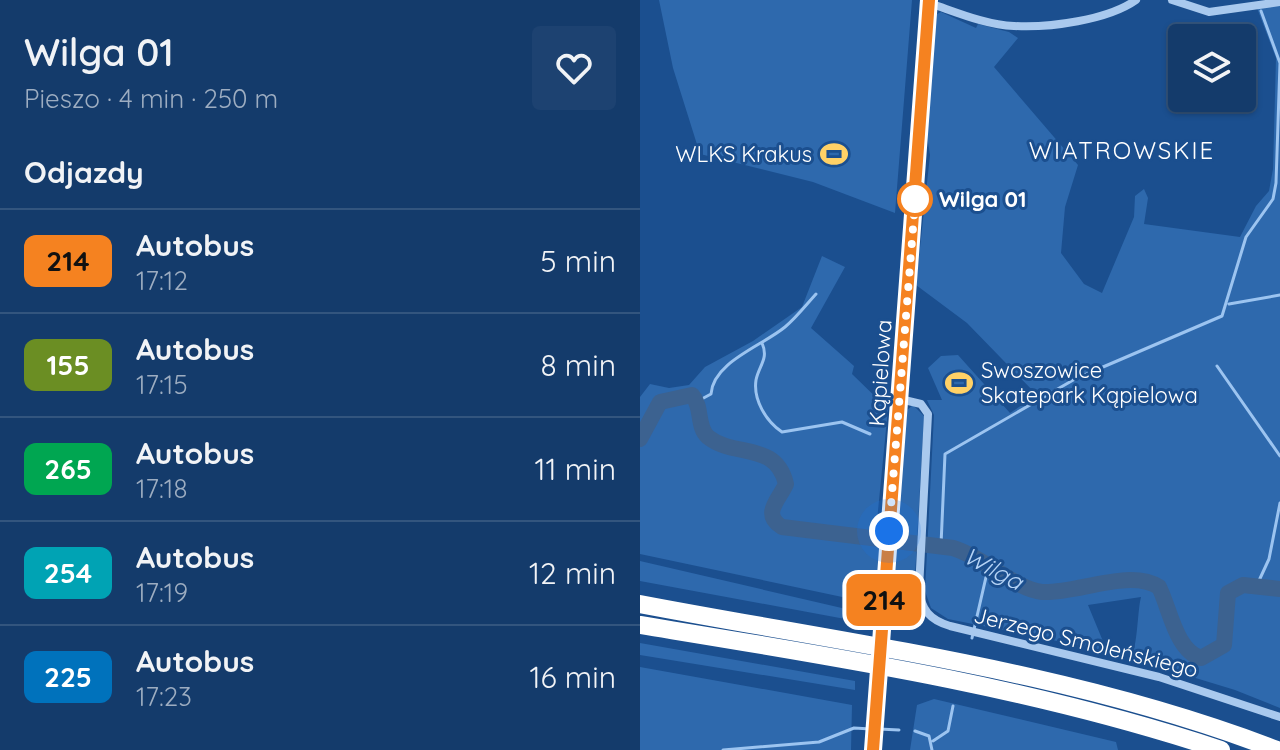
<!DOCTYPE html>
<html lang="pl">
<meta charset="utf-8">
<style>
body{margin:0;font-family:Quicksand,sans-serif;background:#1d4271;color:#f1f3f6;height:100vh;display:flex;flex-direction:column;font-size:30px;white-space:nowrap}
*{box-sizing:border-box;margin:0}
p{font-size:26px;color:#9dadc1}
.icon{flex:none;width:44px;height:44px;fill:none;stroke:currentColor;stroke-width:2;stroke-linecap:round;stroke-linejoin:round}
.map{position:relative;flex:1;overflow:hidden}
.sheet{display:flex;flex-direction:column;background:#143b6b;width:640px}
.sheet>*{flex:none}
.badge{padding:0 16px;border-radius:12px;font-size:28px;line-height:52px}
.tools{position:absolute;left:528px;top:24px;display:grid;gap:16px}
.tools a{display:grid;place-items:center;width:88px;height:88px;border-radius:8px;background:#143b6b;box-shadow:0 2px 6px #0004,0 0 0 2px #33557e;font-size:40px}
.you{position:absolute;width:40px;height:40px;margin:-20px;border:6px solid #fff;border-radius:50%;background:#1a73e8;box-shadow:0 0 0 12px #1a73e833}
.map>.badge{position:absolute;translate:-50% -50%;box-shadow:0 0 0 4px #fff}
h2{padding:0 24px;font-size:30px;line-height:72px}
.round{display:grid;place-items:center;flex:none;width:84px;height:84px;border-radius:8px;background:#1d4271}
.overview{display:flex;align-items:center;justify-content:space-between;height:136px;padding:0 24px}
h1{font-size:38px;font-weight:600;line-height:60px}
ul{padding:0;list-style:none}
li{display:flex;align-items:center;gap:24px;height:104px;padding:0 24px;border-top:2px solid #33557e}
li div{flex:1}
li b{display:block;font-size:30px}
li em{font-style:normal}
li .badge{min-width:88px;font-weight:700;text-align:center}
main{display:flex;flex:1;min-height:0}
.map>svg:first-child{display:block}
.green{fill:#2e69ad}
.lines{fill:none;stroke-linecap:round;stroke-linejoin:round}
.stream{stroke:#9cc4f0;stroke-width:3}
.river{stroke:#3c6290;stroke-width:16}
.street{stroke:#a9c9ee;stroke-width:8}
.secondary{stroke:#d6e6fa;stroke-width:14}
.highway{stroke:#fff;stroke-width:18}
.secondary-bridge{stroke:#d6e6fa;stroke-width:14}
.line-casing{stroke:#fff;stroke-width:18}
.line{stroke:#f58220;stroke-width:12}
.walk{stroke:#fff;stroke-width:8;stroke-dasharray:0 14.4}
.stop-dot{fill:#fff;stroke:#f58220;stroke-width:4}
.labels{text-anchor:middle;stroke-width:6;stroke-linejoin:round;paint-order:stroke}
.poi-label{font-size:22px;fill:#fff;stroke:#1b4f8f;text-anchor:end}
.stop-label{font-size:22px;font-weight:bold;fill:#fff;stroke:#1b4f8f;text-anchor:start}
.street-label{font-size:22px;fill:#fff;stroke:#1b4f8f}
.neighbourhood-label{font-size:24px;letter-spacing:2px;fill:#fff;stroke:#1b4f8f}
.water-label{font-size:24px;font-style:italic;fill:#b5d3f5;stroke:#1b4f8f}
</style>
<main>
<section class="sheet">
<div class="overview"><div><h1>Wilga 01</h1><p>Pieszo · 4 min · 250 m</p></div><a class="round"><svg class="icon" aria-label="heart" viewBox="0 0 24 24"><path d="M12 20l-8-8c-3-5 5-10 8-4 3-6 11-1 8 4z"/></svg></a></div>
<h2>Odjazdy</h2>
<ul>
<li><span class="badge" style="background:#f58220;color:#111">214</span><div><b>Autobus</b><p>17:12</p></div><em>5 min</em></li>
<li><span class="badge" style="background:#6b8e23;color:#fff">155</span><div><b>Autobus</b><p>17:15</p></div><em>8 min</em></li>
<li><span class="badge" style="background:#00a651;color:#fff">265</span><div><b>Autobus</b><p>17:18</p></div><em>11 min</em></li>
<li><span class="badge" style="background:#00a3b4;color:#fff">254</span><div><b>Autobus</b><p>17:19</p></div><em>12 min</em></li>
<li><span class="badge" style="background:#0072bc;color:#fff">225</span><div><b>Autobus</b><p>17:23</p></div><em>16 min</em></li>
</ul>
</section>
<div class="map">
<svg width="640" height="750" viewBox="0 0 640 750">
<rect width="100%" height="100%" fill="#1b4f8f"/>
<!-- green -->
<path class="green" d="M19,0H272L255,213L173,182L60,154L33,68Z
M640,5V708L595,690L490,658C498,648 497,613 501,597L448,605L467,651L308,619L291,608L285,591L294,415L287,400H302L288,368L301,356L318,355L370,413L397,395L327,323L276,285L290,155L285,123L297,14L301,12L336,28L338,24L369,32L378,38L354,67L438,165L425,207L421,253L444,284L462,293L494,217L495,196L504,189L508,198L504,224L600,237L616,206L629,191L633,169L636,58L617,8Z
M182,256L205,267L171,328L214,366L212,374L248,409L235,541L256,543L267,410L273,405L284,416L273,612L0,554V397L10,384L29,388L49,385L65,367L113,341L162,307Z
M0,561L232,615V624L0,581Z
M0,643L215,681V690L0,655Z
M0,667L212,705L211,750H0Z
M294,699L476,742L478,750H270L277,705Z"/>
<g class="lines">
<!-- stream -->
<path class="stream" d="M589,304L640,295
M122,343C129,359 119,365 116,380C113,400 126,421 142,432L202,422L230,434
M577,366L640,456
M58,401L71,394C73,362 122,346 145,327C156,318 166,305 176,294
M301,545L305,454L435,379L582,316L606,237L633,199L636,183L640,63L621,11
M617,585L629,559L640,503
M332,638L349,564
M239,729L259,730
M275,731L289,736L292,750
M293,741L308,731L313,706
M83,750L179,742L214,728L231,729"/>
<!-- river -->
<path class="river" d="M0,439L20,402L52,395C63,407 56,426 68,437C94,458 136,441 146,484C139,500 121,514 142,527L313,548C343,557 377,590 402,592C436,594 490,568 519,587C530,609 536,651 561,658L584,645L588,593L603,585L640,589"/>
<!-- street -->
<path class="street" d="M532,0L569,12L640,2
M289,3C316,12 346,25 374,26C409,28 468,20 496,0
M260,399L281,404L288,414L279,589C281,610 290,620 310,626L519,677L640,717"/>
<!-- secondary -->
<path class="secondary" d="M252,501L289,0"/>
<!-- highway -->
<path class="highway" d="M0,604C215,645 432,671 637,750
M0,625C196,657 392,687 581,750"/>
<!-- secondary-bridge -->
<path class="secondary-bridge" d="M233,747L252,501"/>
</g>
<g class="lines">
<!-- line casing -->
<g class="line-casing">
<path id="line" d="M233,750L289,0"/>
</g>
<!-- line -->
<use href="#line" class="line"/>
<!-- walk -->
<path class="walk" d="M249,531L276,190L275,199"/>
</g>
<!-- icons -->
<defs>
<g id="stadium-bare" transform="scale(2.16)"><path d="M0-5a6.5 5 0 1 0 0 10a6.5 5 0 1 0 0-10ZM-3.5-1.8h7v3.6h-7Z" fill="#ffd166" stroke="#1b4f8f" stroke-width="2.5" paint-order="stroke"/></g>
</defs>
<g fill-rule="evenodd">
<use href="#stadium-bare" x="194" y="154"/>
<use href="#stadium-bare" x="319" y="383"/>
</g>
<!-- markers -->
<circle class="stop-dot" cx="275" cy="199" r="16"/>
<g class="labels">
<!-- poi labels -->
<g class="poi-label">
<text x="172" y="162">WLKS Krakus</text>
<text x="341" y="378" text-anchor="start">Swoszowice<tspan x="341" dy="25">Skatepark Kąpielowa</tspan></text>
</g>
<!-- stop labels -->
<g class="stop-label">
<text x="299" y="207">Wilga 01</text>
</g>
<!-- street labels -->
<g class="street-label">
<text transform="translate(240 373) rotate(-86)" y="8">Kąpielowa</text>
<text transform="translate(446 642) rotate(14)" y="8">Jerzego Smoleńskiego</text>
</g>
<!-- neighbourhood labels -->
<g class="neighbourhood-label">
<text x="482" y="159">WIATROWSKIE</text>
</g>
<!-- water labels -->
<g class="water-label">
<text transform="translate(353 569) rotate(28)" y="8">Wilga</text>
</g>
</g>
</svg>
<div class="tools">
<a><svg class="icon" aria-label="layers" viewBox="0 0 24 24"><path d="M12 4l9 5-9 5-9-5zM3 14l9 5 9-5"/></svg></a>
</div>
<div class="you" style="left:249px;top:531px"></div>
<b class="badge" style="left:244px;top:600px;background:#f58220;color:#111">214</b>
</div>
</main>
